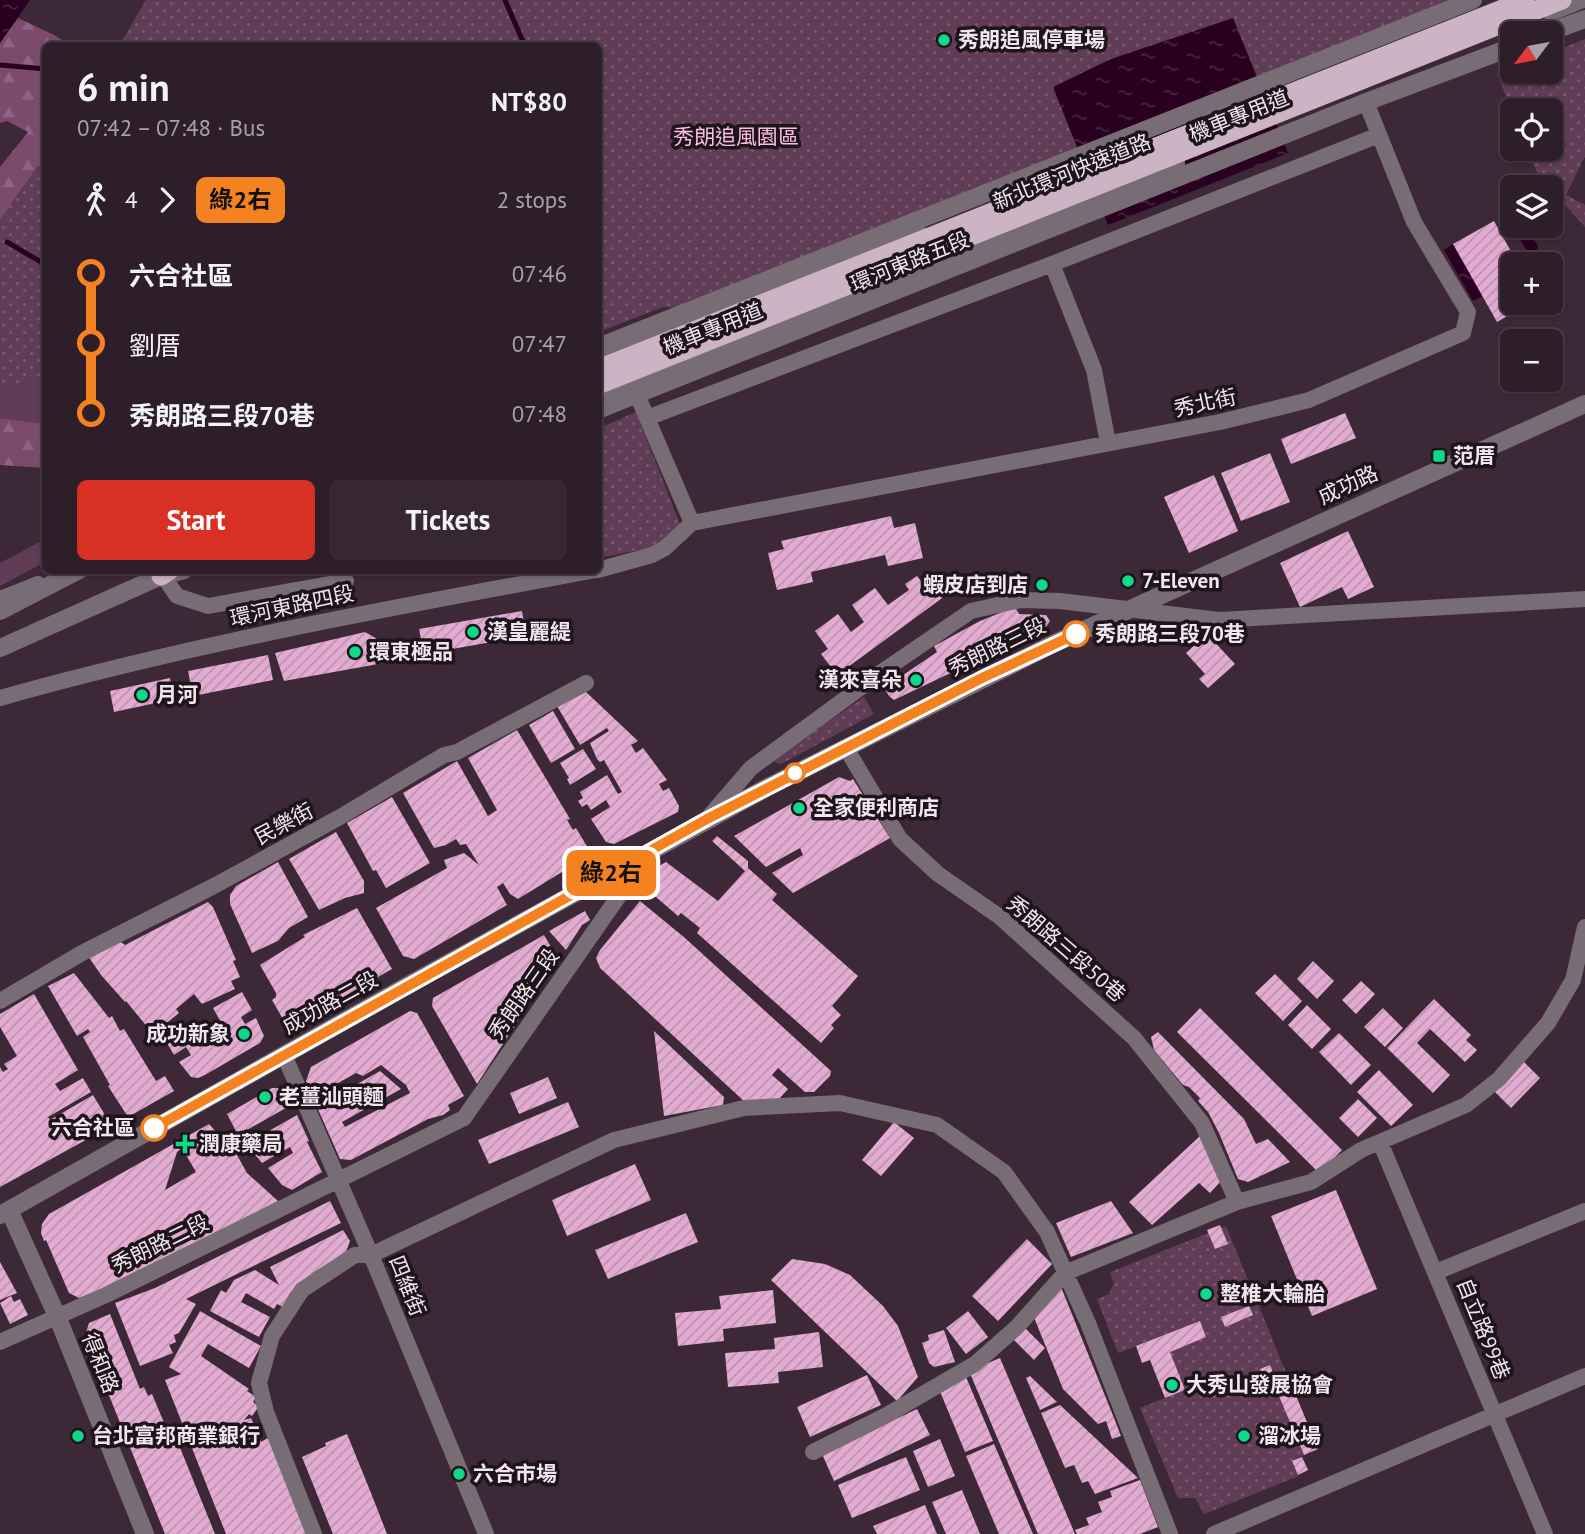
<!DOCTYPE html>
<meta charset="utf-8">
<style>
body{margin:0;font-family:"PT Sans","Noto Sans TC",sans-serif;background:#362731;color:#f1f3f6;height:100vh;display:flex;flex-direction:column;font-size:26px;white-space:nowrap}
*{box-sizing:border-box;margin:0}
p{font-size:23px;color:#a7a2a8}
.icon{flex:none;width:38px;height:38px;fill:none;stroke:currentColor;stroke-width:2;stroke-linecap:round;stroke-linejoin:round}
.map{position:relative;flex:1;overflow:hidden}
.sheet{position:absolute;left:42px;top:42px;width:560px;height:532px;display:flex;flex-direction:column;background:#2e1e29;border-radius:10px;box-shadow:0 2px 5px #0004,0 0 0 2px #493c46}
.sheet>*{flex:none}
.badge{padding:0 14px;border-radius:10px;font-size:24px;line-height:46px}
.needle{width:46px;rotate:238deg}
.fabs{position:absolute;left:1500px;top:21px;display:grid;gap:14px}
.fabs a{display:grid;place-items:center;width:63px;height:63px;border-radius:10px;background:#2e1e29;box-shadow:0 2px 5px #0004,0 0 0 2px #493c46;font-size:35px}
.map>.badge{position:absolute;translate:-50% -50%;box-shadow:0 0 0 4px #fff}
.legs{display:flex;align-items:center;gap:10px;height:77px;padding:0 35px;font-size:23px}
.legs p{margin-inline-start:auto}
.summary{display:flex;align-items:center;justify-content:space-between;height:119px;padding:0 35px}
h1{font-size:38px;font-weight:800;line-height:52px}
.action{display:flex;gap:14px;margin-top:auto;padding:14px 35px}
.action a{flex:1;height:80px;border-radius:10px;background:#d93025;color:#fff;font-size:28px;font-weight:800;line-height:80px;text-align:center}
.action a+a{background:#362731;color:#f1f3f6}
ul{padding:0 35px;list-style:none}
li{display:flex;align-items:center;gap:24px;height:70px;font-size:26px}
li i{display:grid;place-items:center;width:10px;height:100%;margin:0 9px;background:currentColor}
li i::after{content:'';width:18px;height:18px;margin:-9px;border:5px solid;border-radius:50%;background:#2e1e29}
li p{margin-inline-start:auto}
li:first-child i{background:linear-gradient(#0000 50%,currentColor 0)}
li:last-child i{background:linear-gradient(currentColor 50%,#0000 0)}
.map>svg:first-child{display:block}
.grass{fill:#613c56}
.forest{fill:url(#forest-firs)}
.park{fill:url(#park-dots)}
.water{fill:url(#water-ripples)}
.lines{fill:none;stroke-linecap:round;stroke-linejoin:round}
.stream{stroke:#290020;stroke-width:5}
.building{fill:url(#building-hatch);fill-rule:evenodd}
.minor{stroke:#786d74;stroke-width:16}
.tertiary{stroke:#786d74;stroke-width:18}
.trunk{stroke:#cdb4c4;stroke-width:19}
.line-1-casing{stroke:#fff;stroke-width:16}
.line-1{stroke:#f58220;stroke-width:10}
.poi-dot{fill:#0dd98a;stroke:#1e151b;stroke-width:2.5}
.stop-1-dot{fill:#fff;stroke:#f58220;stroke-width:3.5}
.labels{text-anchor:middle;stroke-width:7;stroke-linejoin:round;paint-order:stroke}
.poi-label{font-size:21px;font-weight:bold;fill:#f3e5ee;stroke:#1e151b;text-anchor:start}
.street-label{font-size:21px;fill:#f3e5ee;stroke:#1e151b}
.park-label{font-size:21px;fill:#fcbde8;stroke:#1e151b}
.stop-label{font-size:21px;font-weight:bold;fill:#f3e5ee;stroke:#1e151b;text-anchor:start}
</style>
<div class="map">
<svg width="1585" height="1534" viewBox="0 0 1585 1534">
<defs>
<pattern id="forest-firs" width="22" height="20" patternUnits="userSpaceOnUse" patternTransform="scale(1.75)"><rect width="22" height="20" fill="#7c4a6d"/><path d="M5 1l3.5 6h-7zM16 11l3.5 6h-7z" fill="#8f6482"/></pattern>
<pattern id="park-dots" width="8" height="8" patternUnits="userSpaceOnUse" patternTransform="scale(1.75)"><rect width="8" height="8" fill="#613c56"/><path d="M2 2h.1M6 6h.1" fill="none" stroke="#78586f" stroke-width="1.8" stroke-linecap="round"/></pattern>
<pattern id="water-ripples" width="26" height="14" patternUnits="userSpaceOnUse" patternTransform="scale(1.75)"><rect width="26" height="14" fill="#290020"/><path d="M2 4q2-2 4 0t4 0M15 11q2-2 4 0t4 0" fill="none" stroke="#482541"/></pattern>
<pattern id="building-hatch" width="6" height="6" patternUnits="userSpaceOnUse" patternTransform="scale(1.75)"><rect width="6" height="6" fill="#e3abd2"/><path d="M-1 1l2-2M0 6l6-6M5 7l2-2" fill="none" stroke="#bc92af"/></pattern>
</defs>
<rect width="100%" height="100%" fill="#3d2837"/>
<!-- grass -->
<path class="grass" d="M45,374V424L0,418V389L25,383Z
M45,539V562L0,586V563Z"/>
<!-- forest -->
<path class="forest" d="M18,18L54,35L70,45L46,46L45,156L0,220V167L28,132L7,121L0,123V43Z
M0,418L45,424V468L0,465Z"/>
<!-- park -->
<path class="park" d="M146,0H1455L674,308L663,307L599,332L598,46H119Z
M1585,39V156L1566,195L1585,205V227L1538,175L1527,149H1550V110L1512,111L1497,74L1512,68V72H1550L1551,53Z
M45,156V374L25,383L0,389V220Z
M636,412L680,524L660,542L648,548L599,558V428Z
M864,697L874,714L781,764L774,762L777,757Z
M1226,1226L1304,1416L1290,1422L1304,1455L1292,1461L1299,1476L1204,1514L1195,1498H1178L1140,1408L1185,1390L1163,1336L1118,1353L1097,1299L1109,1294L1114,1283L1110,1272Z"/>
<!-- water -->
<path class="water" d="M0,0H30L0,43Z
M1233,18L1288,153L1108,225L1053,87L1111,59Z
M1512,226H1543L1545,229L1532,236L1538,246L1535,264Z
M1453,244L1483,296L1473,301L1444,250Z"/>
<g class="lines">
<!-- stream -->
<path class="stream" d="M505,0L525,46
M0,65L46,69
M7,242L46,265"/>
</g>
<!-- building -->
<path class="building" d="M1494,221L1518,264H1512V303H1530L1497,322L1453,244Z
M1345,413L1356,438L1291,464L1281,439Z
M1270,453L1290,502L1241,521L1221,473Z
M1214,475L1238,531L1189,553L1164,497Z
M891,516L894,528L915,523L923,558L888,566L885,555L811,572L813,582L777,590L768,553L784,549L781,541Z
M1348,531L1374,587L1348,599L1342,587L1300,607L1280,563Z
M933,572L949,593L837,675L821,654L828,649L815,631L838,614L851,632L864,622L852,605L875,588L888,605L909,590L905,584L917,576L921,581Z
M1015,607L1019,614L1046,615L1050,621L1045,628L894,700L889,696L886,691L887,686L937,652L934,646L980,621Z
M522,611L526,636L424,654L419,629Z
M365,632L379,640L395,661L284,681L275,653Z
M1207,634L1235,664L1208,688L1199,679L1205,674L1186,653Z
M268,655L273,680L193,696L188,671Z
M170,678L174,699L114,712L110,691Z
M586,692L638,741L631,745L636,753L643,748L667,780L659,784L663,791L669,788L679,806L678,812L614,844L606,842L591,819L610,807L606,800L591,810L587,804L582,807L578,801L583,798L580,792L607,775L618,794L622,792L604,760L600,762L597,759L590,743L609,731L607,728L580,745L557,706Z
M553,711L575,749L551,763L529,725Z
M517,730L570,819L567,820L573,830L576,828L588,848V856L518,899L510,894L503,883L497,887L507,905L414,959L403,956L376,908L447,868L444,860L464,853L479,865L466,844L460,845L456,839L446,845L434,848L403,793L457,761L488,816L497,810L468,758Z
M583,749L596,769L570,785L567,779L569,778L560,763Z
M839,777L850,781L853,779L890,838L793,893L772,873L803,855L800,848L766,867L734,836Z
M392,797L430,863L386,888L376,870L373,871L347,823Z
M336,832L364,881V893L345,898L319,910L289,859Z
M717,836L748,861V868L777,894L772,900L858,976L832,1006L841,1015L831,1025L834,1028L821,1043L697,933L700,928L681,913L678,916L642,885L652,870L666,862L718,901L745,871L712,841Z
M278,862L308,917L289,928L278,941L252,953L230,904V895L236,886Z
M640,901L685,938L831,1071L830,1076L814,1092H805L778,1068L772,1075L788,1089L779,1099L746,1103L600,968L596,958L600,950Z
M208,902L213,907L236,960L233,961L240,977L231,981L235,989L202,1004L194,994L176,1009L179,1013L153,1034L126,1001L125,1002L101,975L88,956L118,940L125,945Z
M357,908L392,969L296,1024L284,1021L272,1000L276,997V993L260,965L305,937L303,935Z
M585,911L590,920L582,925L566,950L549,931Z
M544,935L558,959L477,1084L432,1006L433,998Z
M1313,961L1334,981L1317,999L1297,979Z
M74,973L109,1018L112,1016L120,1031L124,1029L156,1081L165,1076L174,1091L128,1117L108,1086L110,1085L83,1037L90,1032L88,1029L77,1036L48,986Z
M1275,974L1302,1001L1283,1021L1255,993Z
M1361,981L1375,994L1356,1014L1342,1000Z
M242,992L252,1010L241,1017L245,1024L256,1018L264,1036L260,1043L205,1075L198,1078L191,1077L179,1062L191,1055L186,1047L174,1055L164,1038L194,1020L208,1044L227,1033L213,1008Z
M34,994L78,1070L55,1084L60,1091L83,1078L91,1092L48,1117L50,1120L93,1095L108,1120L107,1126L104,1130L0,1187V1067L3,1072L8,1069L4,1064L17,1056L0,1027V1014Z
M1434,999L1471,1035L1466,1040L1477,1050L1465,1062L1430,1029L1417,1043L1450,1075L1433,1093L1387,1048Z
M1307,1005L1331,1029L1312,1049L1288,1025Z
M1200,1008L1342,1150L1319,1173L1177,1032Z
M1383,1008L1403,1028L1385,1047L1364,1027Z
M410,1011L417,1013L464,1096L448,1105L450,1110L443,1115L428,1119L351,1160L340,1159L317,1107L380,1071L401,1089L342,1122L345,1127L410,1093L406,1085L381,1065L363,1076L356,1073L313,1097L306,1081L311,1067Z
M654,1031L724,1097L723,1105L664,1116Z
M1158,1032L1244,1119L1256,1144L1268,1139L1290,1162L1248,1182L1238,1179L1219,1133L1208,1112L1198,1101L1200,1098L1189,1087L1183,1085L1154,1050L1151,1037Z
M1339,1033L1371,1065L1351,1085L1319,1052Z
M1518,1056L1540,1078L1511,1108L1489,1086Z
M1379,1070L1413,1105L1391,1126L1357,1092Z
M548,1077L557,1098L519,1114L510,1093Z
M272,1088H285L293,1104L238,1135L227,1114Z
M1358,1099L1377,1118L1358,1137L1339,1118Z
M568,1102L579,1127L489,1164L478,1140Z
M297,1115L309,1141L307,1142L322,1172L292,1190L282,1185L268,1168L293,1153L290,1147L262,1163L246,1144Z
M894,1122L914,1138L881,1176L862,1160Z
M209,1124L237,1155L247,1173L278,1201L127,1279L79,1298L69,1293L46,1240L44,1241L41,1233L42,1224L49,1214ZM182,1148L196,1172L165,1190L177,1152Z
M1200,1136L1221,1181L1210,1193L1199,1183L1152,1225L1129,1202Z
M635,1164L651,1200L567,1236L552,1200Z
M1336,1190L1377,1289L1312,1316L1271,1216Z
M330,1201L341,1223L186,1299L196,1304L179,1333L174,1335L176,1342L169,1345L173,1353L140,1366L115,1303L155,1288Z
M1111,1201L1133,1233L1071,1257L1056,1223Z
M686,1213L698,1242L608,1279L595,1250Z
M1220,1225L1228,1244L1215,1249L1207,1230Z
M343,1230L350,1241L346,1252L313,1273L290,1293L283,1307L277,1304L274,1309L246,1293L241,1302L270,1317L259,1337L210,1311L221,1290L226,1293L234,1280L255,1270L279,1285L270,1267Z
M1027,1239L1052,1264L998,1321L972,1296Z
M792,1259L825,1264L850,1275L883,1306L898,1326L918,1377L897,1401L771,1280Z
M0,1262L17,1293L0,1300Z
M1061,1287L1114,1418L1121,1436L1112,1439L1106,1421L1098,1424L1063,1389L1033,1315Z
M773,1290L776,1323L723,1329L724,1341L678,1346L675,1313L721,1309L719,1296Z
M11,1296L14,1302L20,1299L28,1315L10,1324L0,1303Z
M1249,1306L1253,1315L1225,1327L1221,1317Z
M200,1311L261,1346L249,1368L208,1344L201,1356L249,1389L247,1391L256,1397L253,1402L259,1406L252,1416L249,1414L244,1420L251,1418L261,1442L268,1438L307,1534H226L165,1380L181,1374L169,1367Z
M968,1311L988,1337L966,1354L946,1328Z
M110,1314L140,1389L144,1387L148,1396L152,1394L165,1425L170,1423L215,1534H165L85,1336L89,1323Z
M1200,1321L1206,1337L1170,1352L1185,1390L1165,1398L1150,1360L1142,1363L1136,1346Z
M1023,1326L1045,1348L1034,1360L1011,1337Z
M944,1330L955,1362L934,1367L929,1363L922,1343L929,1340L928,1335Z
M819,1332L823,1367L778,1372L779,1383L728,1387L725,1353L775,1349L774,1338Z
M1000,1358L1075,1534H1038L969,1371Z
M1270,1365L1274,1376L1264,1380L1260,1369Z
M867,1375L881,1405L810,1437L797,1407Z
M1030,1376L1057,1402L1040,1410L1026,1378Z
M1288,1376L1318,1449L1304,1455L1273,1382Z
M966,1377L993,1441L965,1452L939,1389Z
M1060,1405L1138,1478L1095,1494L1088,1481L1082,1483L1074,1465L1065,1468L1041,1413Z
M917,1409L930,1435L834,1481L822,1454Z
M347,1434L371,1493L387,1534H333L302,1457L326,1446L325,1443Z
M940,1439L955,1476L928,1487L913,1451Z
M994,1444L1033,1534H999L966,1456Z
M906,1457L920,1490L852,1518L838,1485Z
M1302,1457L1308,1470L1298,1475L1292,1461Z
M1140,1480L1158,1527L1140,1534H1077L1075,1530L1089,1525L1086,1518L1102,1512L1098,1502L1112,1497L1110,1491Z
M962,1490L980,1534H946L932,1502Z
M925,1505L937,1534H877L873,1526Z"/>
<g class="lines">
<!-- minor -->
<path class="minor" d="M1551,13L1583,0
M1052,264L1094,370L1108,443
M598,358L918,231
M632,383L692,523
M598,398L1177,164
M647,418L1052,264L1379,135
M692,523L1220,422L1309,400L1463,333L1468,312L1414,222L1366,102
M159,570L177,596L208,606L346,581
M598,570L652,555L665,548L692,523
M0,599L38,584
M0,698C195,643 396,607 596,570
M846,748L900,839L938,874L1000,917L1134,1038L1202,1123L1237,1202
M708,818L751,768L883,671L971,611L1021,600L1060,601L1219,620L1585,599
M0,1001L82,953L214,886L340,817L444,755L457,752L586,683
M284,1055L371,1255L486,1534
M1380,1142L1545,1534
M1436,1272L1585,1211
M0,1342L106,1295L464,1118L621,893L610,873
M813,1452L885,1416L975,1364L1017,1327L1065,1273L1237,1202L1311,1182L1361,1150L1466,1105L1499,1079L1548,1023L1573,980L1585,927
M314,1534L266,1412L259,1383L272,1336L302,1290L355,1255H371L614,1140L744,1108L840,1103L937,1125L1004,1172L1047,1232L1088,1323L1170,1534
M1214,1534L1585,1376"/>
<!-- tertiary -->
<path class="tertiary" d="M1547,33L1585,19
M598,347L1473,0
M598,410L1366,102L1512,47
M0,611L79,570
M0,648L161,576L184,570
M9,1210L57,1316L145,1534
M0,1215L410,984L766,788L1053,644L1585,404"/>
<!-- trunk -->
<path class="trunk" d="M598,369L1525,0
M598,385L1562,0
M161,576L170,570"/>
</g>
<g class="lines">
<!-- line-1 casing -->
<g class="line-1-casing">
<path id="line-1" d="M154,1128L707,819L982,678L1076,634"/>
</g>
<!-- line-1 -->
<use href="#line-1" class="line-1"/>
</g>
<!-- markers -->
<g class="poi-dot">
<circle cx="944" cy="40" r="7"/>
<rect x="1432" y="449" width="14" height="14" rx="3.5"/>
<circle cx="1128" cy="581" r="7"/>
<circle cx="1042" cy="585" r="7"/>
<circle cx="473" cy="632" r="7"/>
<circle cx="355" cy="652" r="7"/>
<circle cx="916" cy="680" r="7"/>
<circle cx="142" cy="695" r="7"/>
<circle cx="799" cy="808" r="7"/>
<circle cx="244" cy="1034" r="7"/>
<circle cx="265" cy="1097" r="7"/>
<path d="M181.5 1133.5h7v7h7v7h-7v7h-7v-7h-7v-7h7z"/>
<circle cx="1206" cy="1294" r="7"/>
<circle cx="1172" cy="1385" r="7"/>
<circle cx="78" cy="1436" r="7"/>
<circle cx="1244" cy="1436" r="7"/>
<circle cx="459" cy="1474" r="7"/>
</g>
<g class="stop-1-dot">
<circle cx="1076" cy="634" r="12"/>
<circle cx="795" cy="773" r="9"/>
<circle cx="154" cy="1128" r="12"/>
</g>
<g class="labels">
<!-- poi labels -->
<g class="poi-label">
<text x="958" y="47">秀朗追風停車場</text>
<text x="1453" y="463">范厝</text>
<text x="1142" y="588">7-Eleven</text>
<text x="1028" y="592" text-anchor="end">蝦皮店到店</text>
<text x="487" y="639">漢皇麗緹</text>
<text x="369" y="659">環東極品</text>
<text x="902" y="687" text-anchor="end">漢來喜朵</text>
<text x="156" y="702">月河</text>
<text x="813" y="815">全家便利商店</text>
<text x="230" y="1041" text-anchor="end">成功新象</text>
<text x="279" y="1104">老薑汕頭麵</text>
<text x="199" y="1151">潤康藥局</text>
<text x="1220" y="1301">整椎大輪胎</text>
<text x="1186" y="1392">大秀山發展協會</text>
<text x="92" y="1443">台北富邦商業銀行</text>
<text x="1258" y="1443">溜冰場</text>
<text x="473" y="1481">六合市場</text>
</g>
<!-- street labels -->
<g class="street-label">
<text transform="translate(1239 116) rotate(-22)" y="7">機車專用道</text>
<text transform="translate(1072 172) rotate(-22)" y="7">新北環河快速道路</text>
<text transform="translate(910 262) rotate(-22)" y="7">環河東路五段</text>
<text transform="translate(713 329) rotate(-22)" y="7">機車專用道</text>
<text transform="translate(1205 403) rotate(-12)" y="7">秀北街</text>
<text transform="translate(1348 485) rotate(-25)" y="7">成功路</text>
<text transform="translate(292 606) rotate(-12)" y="7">環河東路四段</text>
<text transform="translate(997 647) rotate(-26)" y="7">秀朗路三段</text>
<text transform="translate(284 824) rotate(-28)" y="7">民樂街</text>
<text transform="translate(1066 949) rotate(41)" y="7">秀朗路三段50巷</text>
<text transform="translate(524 994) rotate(-55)" y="7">秀朗路三段</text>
<text transform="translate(330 1003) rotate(-29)" y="7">成功路二段</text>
<text transform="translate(160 1244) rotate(-26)" y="7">秀朗路二段</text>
<text transform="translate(407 1286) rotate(68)" y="7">四維街</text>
<text transform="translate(1483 1329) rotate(68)" y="7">自立路99巷</text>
<text transform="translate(100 1363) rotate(68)" y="7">得和路</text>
</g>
<!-- park labels -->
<g class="park-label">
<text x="736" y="144">秀朗追風園區</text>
</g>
<!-- stop labels -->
<g class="stop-label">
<text x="1095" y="641">秀朗路三段70巷</text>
<text x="135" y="1135" text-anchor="end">六合社區</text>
</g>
</g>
</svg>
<div class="fabs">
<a><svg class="needle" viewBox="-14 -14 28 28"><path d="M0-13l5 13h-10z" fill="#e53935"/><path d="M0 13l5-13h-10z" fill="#a7a2a8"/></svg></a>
<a><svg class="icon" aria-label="locate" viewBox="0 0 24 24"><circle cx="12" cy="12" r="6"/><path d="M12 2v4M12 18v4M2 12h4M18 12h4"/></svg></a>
<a><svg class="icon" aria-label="layers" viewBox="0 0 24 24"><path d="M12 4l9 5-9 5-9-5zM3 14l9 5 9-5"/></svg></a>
<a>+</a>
<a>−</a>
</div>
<b class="badge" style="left:611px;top:873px;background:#f58220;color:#111">綠2右</b>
<section class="sheet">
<div class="summary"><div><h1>6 min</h1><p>07:42 – 07:48 · Bus</p></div><b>NT$80</b></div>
<div class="legs"><svg class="icon" aria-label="walk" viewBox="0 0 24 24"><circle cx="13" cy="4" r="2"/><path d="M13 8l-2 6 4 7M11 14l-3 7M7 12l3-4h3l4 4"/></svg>4<svg class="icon" aria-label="forward" viewBox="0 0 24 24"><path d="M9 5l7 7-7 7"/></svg><b class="badge" style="background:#f58220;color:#111">綠2右</b><p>2 stops</p></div>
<ul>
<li><i style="color:#f58220"></i><b>六合社區</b><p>07:46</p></li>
<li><i style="color:#f58220"></i><span>劉厝</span><p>07:47</p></li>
<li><i style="color:#f58220"></i><b>秀朗路三段70巷</b><p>07:48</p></li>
</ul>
<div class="action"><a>Start</a><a>Tickets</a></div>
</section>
</div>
